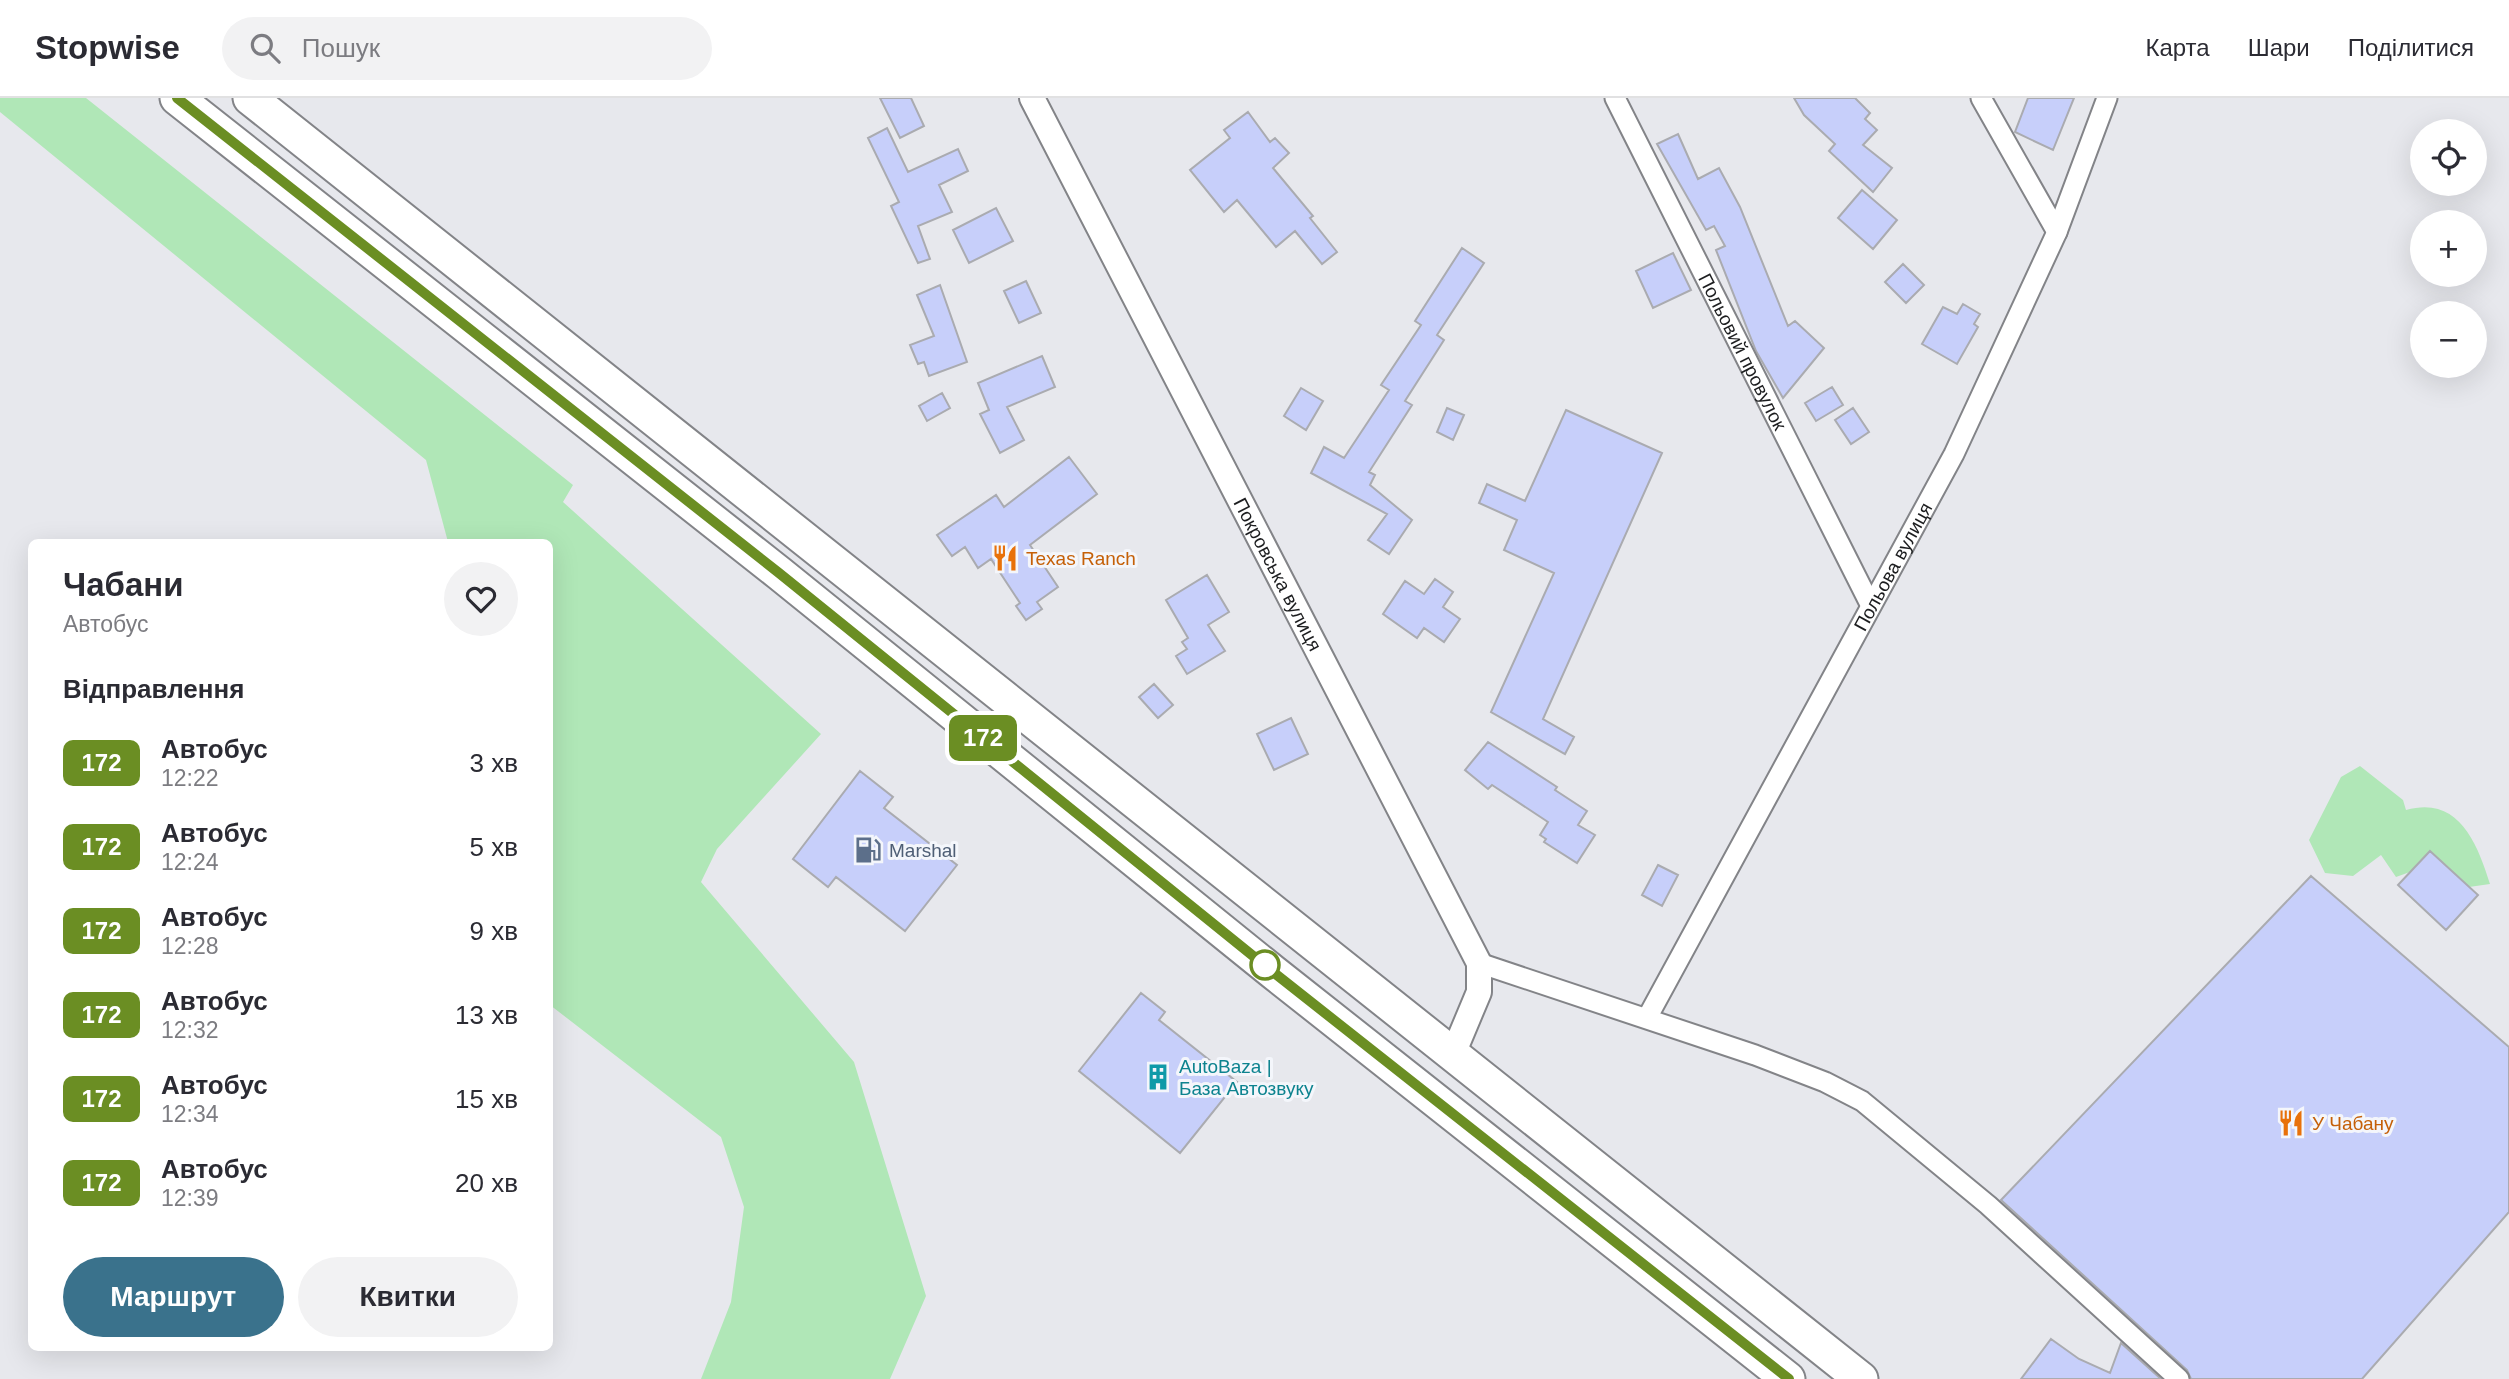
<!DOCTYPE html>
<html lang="uk">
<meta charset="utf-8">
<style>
body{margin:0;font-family:Helvetica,sans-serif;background:#f2f2f3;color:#2b2b33;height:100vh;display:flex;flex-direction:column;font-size:26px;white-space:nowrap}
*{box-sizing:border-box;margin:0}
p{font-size:23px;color:#7c7c81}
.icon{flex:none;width:38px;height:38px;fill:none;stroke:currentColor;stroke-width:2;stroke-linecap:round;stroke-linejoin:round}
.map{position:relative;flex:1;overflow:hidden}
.side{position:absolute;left:28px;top:441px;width:525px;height:812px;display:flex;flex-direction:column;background:#fff;border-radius:10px;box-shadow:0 7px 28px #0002}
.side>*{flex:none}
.badge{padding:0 14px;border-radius:10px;font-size:24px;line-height:46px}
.fabs{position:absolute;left:2410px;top:21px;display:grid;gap:14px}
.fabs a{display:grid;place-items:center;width:77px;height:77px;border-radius:50%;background:#fff;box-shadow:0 7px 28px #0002;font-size:35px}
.map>.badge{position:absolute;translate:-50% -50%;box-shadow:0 0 0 4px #fff}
h2{padding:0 35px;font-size:26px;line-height:63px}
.round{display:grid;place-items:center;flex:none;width:74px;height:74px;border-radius:37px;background:#f2f2f3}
.head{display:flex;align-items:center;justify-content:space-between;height:119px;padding:0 35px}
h1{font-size:33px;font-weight:700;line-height:52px}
.primary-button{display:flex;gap:14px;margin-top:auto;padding:14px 35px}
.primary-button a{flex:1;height:80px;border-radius:42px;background:#3a728c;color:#fff;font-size:28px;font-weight:700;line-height:80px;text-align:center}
.primary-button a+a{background:#f2f2f3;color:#2b2b33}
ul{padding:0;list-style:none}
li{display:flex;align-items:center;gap:21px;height:84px;padding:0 35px}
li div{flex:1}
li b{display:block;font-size:26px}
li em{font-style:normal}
li .badge{min-width:77px;font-weight:700;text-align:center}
header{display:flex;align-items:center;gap:42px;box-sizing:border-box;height:98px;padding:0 35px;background:#fff;border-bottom:2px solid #e1e1e2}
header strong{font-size:33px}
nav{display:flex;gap:38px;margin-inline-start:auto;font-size:24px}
.search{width:490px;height:63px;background:#f2f2f3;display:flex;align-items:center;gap:18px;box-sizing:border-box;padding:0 24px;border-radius:38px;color:#7c7c81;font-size:26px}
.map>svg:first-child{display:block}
.green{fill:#b0e7b7}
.building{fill:#c7cffa;stroke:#aaabb0;stroke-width:2}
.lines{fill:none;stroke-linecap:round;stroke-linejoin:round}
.minor-casing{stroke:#838488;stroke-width:23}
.tertiary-casing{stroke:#838488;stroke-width:28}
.trunk-casing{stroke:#838488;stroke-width:37}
.minor{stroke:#fff;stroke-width:19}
.tertiary{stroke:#fff;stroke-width:24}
.trunk{stroke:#fff;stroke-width:33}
.line-casing{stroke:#fff;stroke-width:16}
.line{stroke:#6b8e23;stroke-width:10}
.stop-dot{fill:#fff;stroke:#6b8e23;stroke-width:3.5}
.labels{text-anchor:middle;stroke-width:6;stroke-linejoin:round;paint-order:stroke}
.street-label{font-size:19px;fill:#1c1d1f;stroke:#f4f6fb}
.food-label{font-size:19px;fill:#c56008;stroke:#f4f6fb;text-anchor:start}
.service-label{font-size:19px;fill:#4e5e75;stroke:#f4f6fb;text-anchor:start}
.culture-label{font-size:19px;fill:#0d838f;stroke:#f4f6fb;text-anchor:start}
</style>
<header>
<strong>Stopwise</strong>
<div class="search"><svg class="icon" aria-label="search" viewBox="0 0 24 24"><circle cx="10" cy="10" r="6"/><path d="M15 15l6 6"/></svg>Пошук</div>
<nav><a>Карта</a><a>Шари</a><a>Поділитися</a></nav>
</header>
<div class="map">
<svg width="2509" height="1281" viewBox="0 0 2509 1281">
<rect width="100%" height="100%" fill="#e7e8ed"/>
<!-- green -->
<path class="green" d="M0,0H86L573,387L563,404L821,636L717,751L701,784L854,964L926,1198L890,1281H701L731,1204L744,1109L721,1039L550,907V444H448L426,362L0,14Z
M2360,668L2403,702L2406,712C2458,697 2477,744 2490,786L2455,791L2421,770L2396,779L2381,757L2353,778L2325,775L2309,742L2341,679Z"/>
<!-- building -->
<path class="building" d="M880,0H911L924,28L900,40Z
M1794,0H1855L1870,15L1865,21L1877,32L1863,47L1892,70L1873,94L1829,53L1835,46L1804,17Z
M2028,0H2074L2053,52L2015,34Z
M1248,14L1270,44L1275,40L1289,55L1273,70L1313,118L1310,120L1337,154L1322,166L1295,133L1276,149L1237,102L1224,114L1190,72L1230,40L1224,32Z
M887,30L908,74L958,51L968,73L939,87L952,114L918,128L930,161L918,165L891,108L899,104L868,40Z
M1678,36L1698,81L1719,70L1740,109L1788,228L1795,223L1824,250L1783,300L1756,253L1716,152L1725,148L1714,128L1706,132L1657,46Z
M1862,92L1897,122L1873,151L1838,120Z
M996,110L1013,143L969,165L953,132Z
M1462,150L1484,165L1437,237L1444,242L1405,303L1412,307L1369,374L1375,377L1370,387L1412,422L1389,456L1368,442L1387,416L1311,375L1324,349L1344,360L1389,292L1381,287L1421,227L1415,223Z
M1673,155L1691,192L1653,210L1636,173Z
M1903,166L1924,187L1906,205L1885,184Z
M1026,183L1041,215L1019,225L1004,193Z
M940,187L967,264L929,278L924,264L918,266L910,247L934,238L917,197Z
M1963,206L1980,216L1974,226L1978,229L1957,266L1922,246L1943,209L1957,216Z
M1042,258L1055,289L1007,309L1024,342L1000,355L980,316L989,312L978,285Z
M1832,289L1843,307L1816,323L1805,305Z
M1301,290L1323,303L1306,332L1284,318Z
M942,295L950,310L927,323L919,308Z
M1447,310L1464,317L1453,342L1437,334Z
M1853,310L1869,334L1851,346L1835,322Z
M1566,312L1662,355L1543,621L1574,639L1565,656L1491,614L1554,475L1504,452L1517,422L1479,405L1487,386L1525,403Z
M1069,359L1097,396L1030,447L1058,489L1037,504L1042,511L1026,522L1016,508L1020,505L991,461L978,470L965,449L952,458L937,437L996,397L1004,409Z
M1207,477L1229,514L1208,527L1225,553L1187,576L1176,558L1187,551L1182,544L1188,540L1166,502Z
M1435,481L1453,494L1443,509L1460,521L1444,544L1424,530L1417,540L1383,516L1405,483L1424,496Z
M1154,586L1173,607L1158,620L1139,599Z
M1291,620L1308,656L1274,672L1257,636Z
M1488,644L1557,689L1555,692L1587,713L1578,727L1595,737L1577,765L1544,744L1546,741L1540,737L1548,724L1492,687L1488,691L1465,672Z
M860,673L893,699L884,710L957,767L905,833L836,779L828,789L793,761Z
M2430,753L2478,797L2446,832L2398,787Z
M1658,767L1678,777L1662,808L1642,797Z
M2311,778L2509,949V1114L2362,1281H2191L2187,1272L2001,1102Z
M1141,895L1165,914L1159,922L1237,984L1180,1055L1079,973Z
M2051,1241L2079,1261L2110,1275L2121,1245L2161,1281H2021Z"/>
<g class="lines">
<!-- minor casing -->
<g class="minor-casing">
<g id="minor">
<path id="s1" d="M1615,0L1870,506"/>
<path d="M1981,0L2057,134"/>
<path d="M1479,865L1755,957L1825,984L1862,1003L1988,1107L2179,1281"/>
<path id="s2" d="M1647,920L1954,356L2057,134L2107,0"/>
</g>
</g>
<!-- tertiary casing -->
<g class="tertiary-casing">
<g id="tertiary">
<path id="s3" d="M1032,0L1479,865V894L1453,956"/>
</g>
</g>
<!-- trunk casing -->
<g class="trunk-casing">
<path id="trunk" d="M177,0L779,475L1273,874L1788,1281
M250,0L1861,1281"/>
</g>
<!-- minor -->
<use href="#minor" class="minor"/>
<!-- tertiary -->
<use href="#tertiary" class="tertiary"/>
<!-- trunk -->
<use href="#trunk" class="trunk"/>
</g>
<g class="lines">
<!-- line casing -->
<g class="line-casing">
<path id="line" d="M177,0L779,475L1273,874L1789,1281"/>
</g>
<!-- line -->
<use href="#line" class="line"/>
</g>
<!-- icons -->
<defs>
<g id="restaurant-bare" transform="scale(2.1)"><path d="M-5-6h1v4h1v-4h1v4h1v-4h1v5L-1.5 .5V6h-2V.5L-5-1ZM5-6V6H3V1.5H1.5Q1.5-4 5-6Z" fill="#e8710a" stroke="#f4f6fb" stroke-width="2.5" paint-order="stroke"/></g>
<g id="fuel-bare" transform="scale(2.1)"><path d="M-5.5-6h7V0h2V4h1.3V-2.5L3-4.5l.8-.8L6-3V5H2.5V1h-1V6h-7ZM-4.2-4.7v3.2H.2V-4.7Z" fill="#5c6f8a" stroke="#f4f6fb" stroke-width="2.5" paint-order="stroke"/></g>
<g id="building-bare" transform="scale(2.1)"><path d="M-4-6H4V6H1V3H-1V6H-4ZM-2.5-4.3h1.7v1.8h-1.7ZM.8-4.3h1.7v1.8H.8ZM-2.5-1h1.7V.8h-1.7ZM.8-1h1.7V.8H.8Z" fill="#0f9aa8" stroke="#f4f6fb" stroke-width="2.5" paint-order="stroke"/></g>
</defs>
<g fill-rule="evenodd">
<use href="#restaurant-bare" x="1005" y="460"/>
<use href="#fuel-bare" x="868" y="752"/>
<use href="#building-bare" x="1158" y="979"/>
<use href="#restaurant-bare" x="2291" y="1025"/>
</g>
<!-- markers -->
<circle class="stop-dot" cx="1265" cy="867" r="14"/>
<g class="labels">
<!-- street labels -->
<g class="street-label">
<text dy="7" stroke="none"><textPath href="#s1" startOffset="284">Польовий провулок</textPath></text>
<text dy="7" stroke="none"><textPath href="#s2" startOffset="514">Польова вулиця</textPath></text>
<text dy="7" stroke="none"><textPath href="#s3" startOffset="536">Покровська вулиця</textPath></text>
</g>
<!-- food labels -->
<g class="food-label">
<text x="1026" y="467">Texas Ranch</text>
<text x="2312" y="1032">У Чабану</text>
</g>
<!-- service labels -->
<g class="service-label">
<text x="889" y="759">Marshal</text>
</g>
<!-- culture labels -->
<g class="culture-label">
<text x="1179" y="975">AutoBaza |<tspan x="1179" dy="22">База Автозвуку</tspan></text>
</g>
</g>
</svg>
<div class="fabs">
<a><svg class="icon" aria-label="locate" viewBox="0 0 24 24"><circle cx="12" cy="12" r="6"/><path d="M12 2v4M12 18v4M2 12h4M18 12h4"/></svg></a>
<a>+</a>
<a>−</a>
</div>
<b class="badge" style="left:983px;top:640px;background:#6b8e23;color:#fff">172</b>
<section class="side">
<div class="head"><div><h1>Чабани</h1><p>Автобус</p></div><a class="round"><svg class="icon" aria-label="heart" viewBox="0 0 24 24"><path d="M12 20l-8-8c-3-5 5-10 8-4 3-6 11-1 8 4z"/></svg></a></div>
<h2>Відправлення</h2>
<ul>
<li><span class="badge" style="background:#6b8e23;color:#fff">172</span><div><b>Автобус</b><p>12:22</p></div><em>3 хв</em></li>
<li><span class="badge" style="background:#6b8e23;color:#fff">172</span><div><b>Автобус</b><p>12:24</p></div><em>5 хв</em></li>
<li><span class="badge" style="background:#6b8e23;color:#fff">172</span><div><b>Автобус</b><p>12:28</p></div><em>9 хв</em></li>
<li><span class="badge" style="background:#6b8e23;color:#fff">172</span><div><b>Автобус</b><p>12:32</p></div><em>13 хв</em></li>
<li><span class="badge" style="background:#6b8e23;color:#fff">172</span><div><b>Автобус</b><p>12:34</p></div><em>15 хв</em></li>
<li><span class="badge" style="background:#6b8e23;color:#fff">172</span><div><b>Автобус</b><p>12:39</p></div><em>20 хв</em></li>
</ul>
<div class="primary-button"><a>Маршрут</a><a>Квитки</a></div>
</section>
</div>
